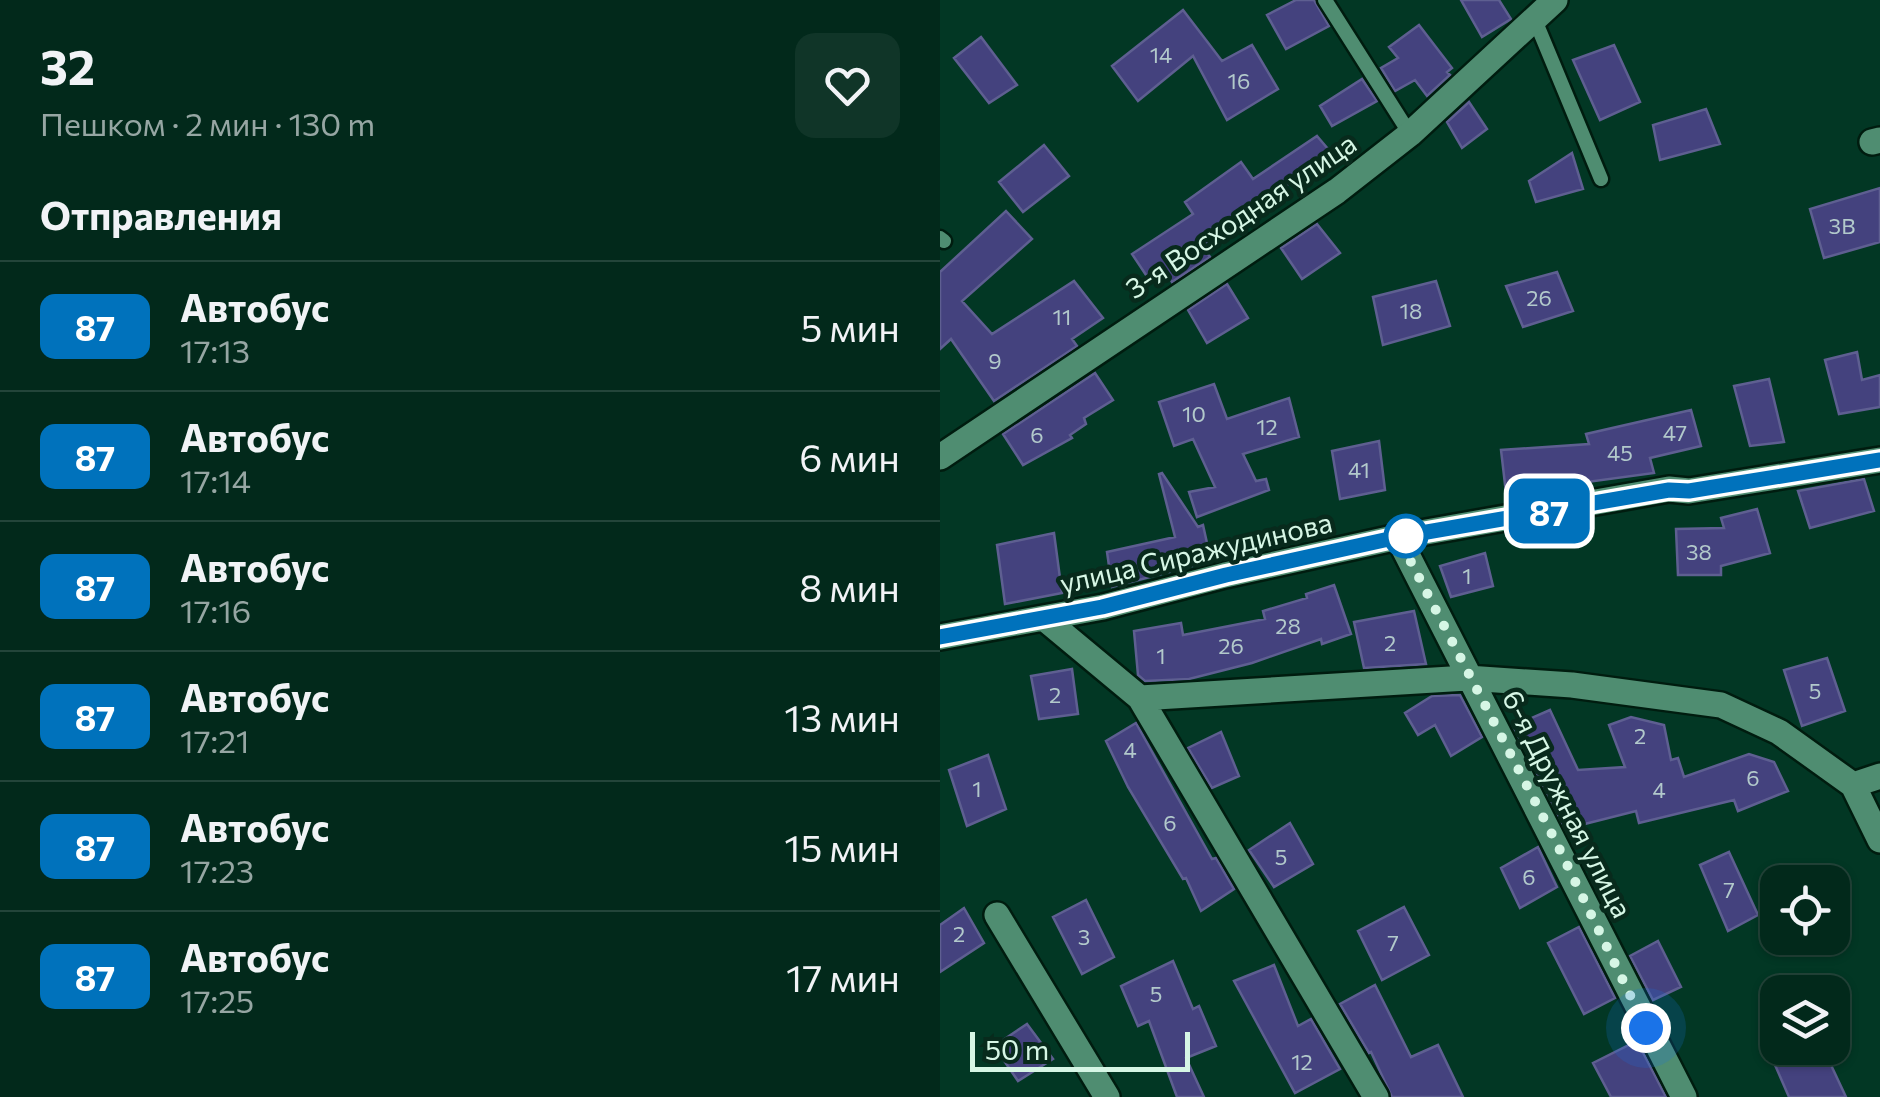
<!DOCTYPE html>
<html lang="ru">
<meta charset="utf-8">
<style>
body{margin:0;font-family:Commissioner,sans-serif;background:#103528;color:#f1f3f6;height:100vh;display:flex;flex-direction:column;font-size:38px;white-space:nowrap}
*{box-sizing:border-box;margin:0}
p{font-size:32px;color:#96a6a3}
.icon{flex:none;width:55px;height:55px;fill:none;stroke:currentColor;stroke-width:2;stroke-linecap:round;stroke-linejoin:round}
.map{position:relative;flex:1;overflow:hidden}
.panel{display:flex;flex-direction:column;background:#02291b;width:940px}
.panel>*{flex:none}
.badge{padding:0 20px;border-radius:15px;font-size:35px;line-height:65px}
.tools{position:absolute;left:820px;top:865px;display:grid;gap:20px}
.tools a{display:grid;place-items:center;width:90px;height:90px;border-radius:20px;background:#02291b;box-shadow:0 2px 8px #0004,0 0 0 2px #23453a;font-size:50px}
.scale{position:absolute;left:30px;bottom:25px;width:220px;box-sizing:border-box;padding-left:10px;border:5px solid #d6f6e5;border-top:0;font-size:28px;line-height:35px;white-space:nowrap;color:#d6f6e5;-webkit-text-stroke:8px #082a1c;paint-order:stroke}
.you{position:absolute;width:50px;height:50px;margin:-25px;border:8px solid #fff;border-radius:50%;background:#1a73e8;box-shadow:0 0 0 15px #1a73e833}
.map>.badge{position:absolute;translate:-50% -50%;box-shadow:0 0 0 5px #fff}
h2{padding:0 40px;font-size:38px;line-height:90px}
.round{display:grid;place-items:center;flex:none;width:105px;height:105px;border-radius:20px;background:#103528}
.summary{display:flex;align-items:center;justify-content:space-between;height:170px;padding:0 40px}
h1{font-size:48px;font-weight:700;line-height:75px}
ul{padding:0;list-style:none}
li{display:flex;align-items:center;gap:30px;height:130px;padding:0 40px;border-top:2px solid #23453a}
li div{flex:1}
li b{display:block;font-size:38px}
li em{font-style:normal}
li .badge{min-width:110px;font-weight:700;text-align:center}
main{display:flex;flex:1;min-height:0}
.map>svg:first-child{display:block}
.building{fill:#44427e;stroke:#5e5f91;stroke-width:2.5}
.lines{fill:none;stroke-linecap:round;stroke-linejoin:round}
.lane-casing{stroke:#001c0f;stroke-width:19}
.street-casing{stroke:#001c0f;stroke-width:30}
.lane{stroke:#4f8d71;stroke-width:14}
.street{stroke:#4f8d71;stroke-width:25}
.line-casing{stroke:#fff;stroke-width:22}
.line{stroke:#0072bc;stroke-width:15}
.walk{stroke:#d6f6e5;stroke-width:10;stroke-dasharray:0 18}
.stop-dot{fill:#fff;stroke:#0072bc;stroke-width:5}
.labels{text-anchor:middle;stroke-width:9;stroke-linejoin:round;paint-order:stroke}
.number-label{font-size:22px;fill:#b2c9cb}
.street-label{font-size:28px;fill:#d6f6e5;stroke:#082a1c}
</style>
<main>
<section class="panel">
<div class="summary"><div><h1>32</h1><p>Пешком · 2 мин · 130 m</p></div><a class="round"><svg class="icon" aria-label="heart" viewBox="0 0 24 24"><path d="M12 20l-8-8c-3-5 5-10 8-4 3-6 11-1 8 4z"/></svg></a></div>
<h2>Отправления</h2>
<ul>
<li><span class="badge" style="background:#0072bc;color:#fff">87</span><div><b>Автобус</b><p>17:13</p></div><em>5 мин</em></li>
<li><span class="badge" style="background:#0072bc;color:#fff">87</span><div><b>Автобус</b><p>17:14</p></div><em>6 мин</em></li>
<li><span class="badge" style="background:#0072bc;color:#fff">87</span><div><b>Автобус</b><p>17:16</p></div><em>8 мин</em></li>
<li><span class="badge" style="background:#0072bc;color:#fff">87</span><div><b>Автобус</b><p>17:21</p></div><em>13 мин</em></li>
<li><span class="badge" style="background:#0072bc;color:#fff">87</span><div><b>Автобус</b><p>17:23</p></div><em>15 мин</em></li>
<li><span class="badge" style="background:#0072bc;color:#fff">87</span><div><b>Автобус</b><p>17:25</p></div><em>17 мин</em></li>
</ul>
</section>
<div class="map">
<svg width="940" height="1097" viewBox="0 0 940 1097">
<rect width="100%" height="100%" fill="#023724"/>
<!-- building -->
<path class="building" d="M356,0H374L389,26L346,49L327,15Z
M521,0H559L571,19L542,37Z
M243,10L282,61L312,45L338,89L287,120L253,56L198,101L172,66Z
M479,25L512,68L507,72L510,75L487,96L475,80L455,91L441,68L458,58L449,47Z
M41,37L77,85L49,103L14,58Z
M674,45L700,102L660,120L633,60Z
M422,79L437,101L392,126L380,106Z
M529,102L547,129L522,148L507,122Z
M766,109L780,144L720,160L713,125Z
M377,136L394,156L326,198L328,201L262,245L270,257L232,282L225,271L210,281L192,254L253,214L245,202L301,162L313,179Z
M104,145L129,176L83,212L59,182Z
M632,153L643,189L596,202L589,181Z
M940,188V242L884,258L870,209Z
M66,211L92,239L22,301L52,334L134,281L163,318L132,339L137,346L54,401L11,339L0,349V272Z
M377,224L400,253L362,279L341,248Z
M617,272L633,311L583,327L566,286Z
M496,281L510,326L443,345L433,297Z
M287,284L308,318L267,343L248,310Z
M917,352L922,380L940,375V407L899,414L885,360Z
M155,373L173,400L144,418L146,424L130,435L132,438L83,465L63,434Z
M829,379L844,442L810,446L794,386Z
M274,384L287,419L349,398L359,437L303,454L316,481L326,479L329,490L257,517L249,492L275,487L253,439L234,446L219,402Z
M751,410L761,446L710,458L714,473L566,493L561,450L649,444L646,434Z
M439,441L445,490L400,499L392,451Z
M222,473L258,527L263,525L271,561L172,587L167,552L235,537L219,474Z
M924,479L934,511L870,528L858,491Z
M817,509L830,553L781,566V575H738L736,529L784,528L781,518Z
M114,533L122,593L65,604L57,545Z
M545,553L553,586L511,597L500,566Z
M394,585L411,634L382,644L381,639L312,663L249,679L205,681L198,675L194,631L241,623L243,635L325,619L323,611L367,598L366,594Z
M474,611L486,664L424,668L414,622Z
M887,658L905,711L862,726L844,670Z
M132,669L138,714L99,719L91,676Z
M520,695L542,737L511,756L495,725L478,735L465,713L492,696Z
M610,710L638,770L685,767L669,725L691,717L724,725L731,760L738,758L744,777L809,754L834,762L848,791L798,811L794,800L699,823L696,811L625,829L573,726Z
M196,723L272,859L276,858L294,889L261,911L246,878L243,879L188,787L166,741Z
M281,732L299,776L272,788L248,748Z
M48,755L66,809L27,826L9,770Z
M350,823L373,864L334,887L309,850Z
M598,847L617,887L580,908L561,868Z
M789,852L818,915L788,931L760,865Z
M146,900L174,957L142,974L113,917Z
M464,907L489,955L442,980L418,931Z
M24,908L44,943L0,972V925Z
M639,927L675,998L644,1014L608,943Z
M718,941L741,987L713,1000L690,956Z
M233,961L253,1009L259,1006L276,1046L246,1058L264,1097H237L209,1021L198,1026L181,986Z
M334,965L358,1026L371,1019L400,1069L355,1093L294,981Z
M435,985L471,1057L498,1045L523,1097H452L431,1052L429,1053L400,1004Z
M87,1024L113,1059L78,1081L54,1046Z
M697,1041L726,1097H671L653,1063Z
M878,1048H883L906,1097H849L835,1065Z"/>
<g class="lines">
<!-- lane casing -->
<g class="lane-casing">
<path id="lane" d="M385,0L470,134
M595,20L661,179
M0,238L4,241"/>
</g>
<!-- street casing -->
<g class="street-casing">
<path id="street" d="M932,142L940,140
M0,457L397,191L470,134L615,0
M458,537L744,1097
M105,619L200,698L527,678L632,685L781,705L839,732L913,785L940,776
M0,637L163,607L285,575L458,537L729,489L749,491L940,460
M200,698L436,1097
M913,785L940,840
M57,915L167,1097"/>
</g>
<!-- lane -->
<use href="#lane" class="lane"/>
<!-- street -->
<use href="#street" class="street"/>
</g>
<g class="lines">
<!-- line casing -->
<g class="line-casing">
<path id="line" d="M0,637L162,607L286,575L458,537L729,490L749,491L940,460"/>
</g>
<!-- line -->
<use href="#line" class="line"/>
<!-- walk -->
<path class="walk" d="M466,536L458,537L616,842L706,1028"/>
</g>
<!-- markers -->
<circle class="stop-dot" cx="466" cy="536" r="20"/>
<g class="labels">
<!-- number labels -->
<g class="number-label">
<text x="221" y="63">14</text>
<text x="299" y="89">16</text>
<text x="902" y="234">3В</text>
<text x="599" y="306">26</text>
<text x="471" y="319">18</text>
<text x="122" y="325">11</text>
<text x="55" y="369">9</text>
<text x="254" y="422">10</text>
<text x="327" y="435">12</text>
<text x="735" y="441">47</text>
<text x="97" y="443">6</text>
<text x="680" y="461">45</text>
<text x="419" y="478">41</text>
<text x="759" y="560">38</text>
<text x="527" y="584">1</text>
<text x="348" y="634">28</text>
<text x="450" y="651">2</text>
<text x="291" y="654">26</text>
<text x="221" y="664">1</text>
<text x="875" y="699">5</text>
<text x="115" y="703">2</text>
<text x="700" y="744">2</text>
<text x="190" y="758">4</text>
<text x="813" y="786">6</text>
<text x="37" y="797">1</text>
<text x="719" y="798">4</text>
<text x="230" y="831">6</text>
<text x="341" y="865">5</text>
<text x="589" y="885">6</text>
<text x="789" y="898">7</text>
<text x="19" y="942">2</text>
<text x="144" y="945">3</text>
<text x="453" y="951">7</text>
<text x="216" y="1002">5</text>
<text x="362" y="1070">12</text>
</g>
<!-- street labels -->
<g class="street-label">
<text transform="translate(301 216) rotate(-34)" y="10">3-я Восходная улица</text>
<text transform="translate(256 553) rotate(-13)" y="10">улица Сиражудинова</text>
<text transform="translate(627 804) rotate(63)" y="10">6-я Дружная улица</text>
</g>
</g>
</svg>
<div class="tools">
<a><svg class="icon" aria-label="locate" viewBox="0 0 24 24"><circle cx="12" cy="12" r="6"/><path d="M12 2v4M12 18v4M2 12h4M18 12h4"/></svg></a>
<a><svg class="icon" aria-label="layers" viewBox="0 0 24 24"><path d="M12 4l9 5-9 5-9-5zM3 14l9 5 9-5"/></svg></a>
</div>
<div class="scale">50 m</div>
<div class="you" style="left:706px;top:1028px"></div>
<b class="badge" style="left:609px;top:511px;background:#0072bc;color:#fff">87</b>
</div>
</main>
